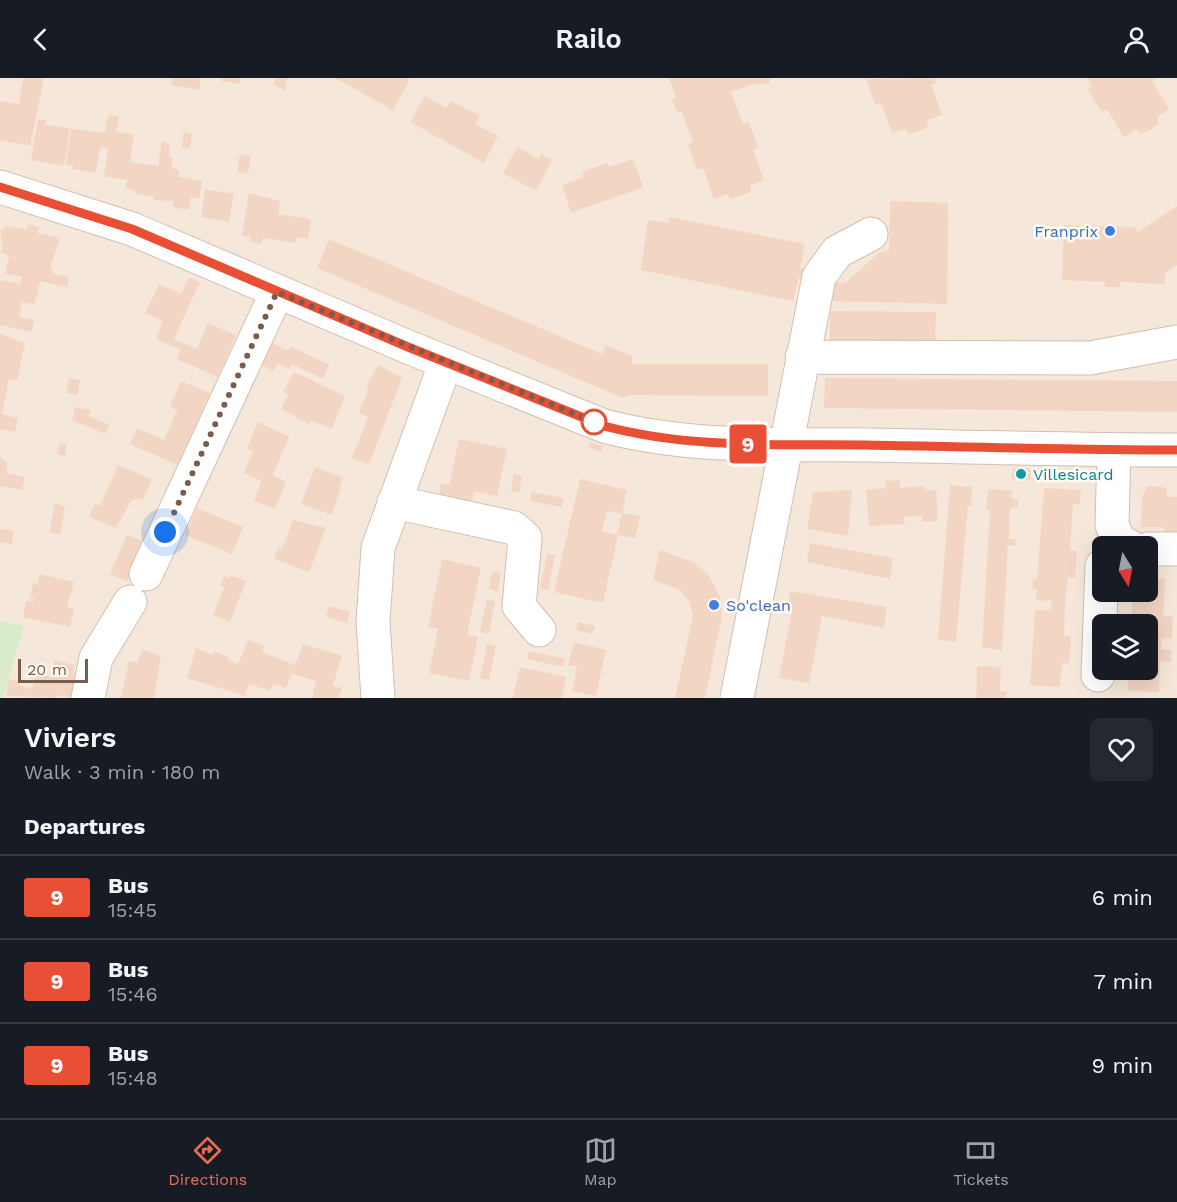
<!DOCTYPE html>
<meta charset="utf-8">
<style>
body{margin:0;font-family:"Work Sans",sans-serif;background:#242831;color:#f1f3f6;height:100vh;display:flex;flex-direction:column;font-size:22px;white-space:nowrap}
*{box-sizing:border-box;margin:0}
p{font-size:20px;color:#9ea1a6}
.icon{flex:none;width:33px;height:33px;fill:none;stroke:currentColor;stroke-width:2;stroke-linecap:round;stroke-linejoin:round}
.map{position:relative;height:620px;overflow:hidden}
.sheet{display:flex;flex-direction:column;background:#171b24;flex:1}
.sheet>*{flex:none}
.badge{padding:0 12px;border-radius:4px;font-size:21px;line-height:39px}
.needle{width:39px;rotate:170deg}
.buttons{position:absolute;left:1092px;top:458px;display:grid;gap:12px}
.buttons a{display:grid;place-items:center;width:66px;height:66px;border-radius:9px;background:#171b24;box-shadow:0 6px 24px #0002;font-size:30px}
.scale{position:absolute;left:18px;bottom:15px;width:70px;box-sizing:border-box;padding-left:6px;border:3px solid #7a5c4d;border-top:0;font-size:16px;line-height:21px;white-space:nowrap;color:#7a5c4d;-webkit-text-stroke:4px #fffaf3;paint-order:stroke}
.you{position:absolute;width:30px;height:30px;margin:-15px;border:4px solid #fff;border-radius:50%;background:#1a73e8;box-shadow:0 0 0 9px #1a73e833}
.map>.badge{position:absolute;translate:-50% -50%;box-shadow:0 0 0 3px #fff}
h2{padding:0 24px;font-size:22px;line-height:54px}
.round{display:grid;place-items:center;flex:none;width:63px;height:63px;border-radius:9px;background:#242831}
.overview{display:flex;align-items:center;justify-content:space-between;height:102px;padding:0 24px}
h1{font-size:28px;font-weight:600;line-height:45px}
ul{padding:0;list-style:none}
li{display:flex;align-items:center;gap:18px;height:84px;padding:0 24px;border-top:2px solid #363941}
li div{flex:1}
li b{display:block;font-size:22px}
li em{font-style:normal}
li .badge{min-width:66px;font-weight:700;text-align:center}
header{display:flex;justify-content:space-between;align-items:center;height:78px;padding:0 24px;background:#171b24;font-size:27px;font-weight:600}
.tab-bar{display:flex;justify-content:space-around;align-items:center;height:84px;border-top:2px solid #363941;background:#171b24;font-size:16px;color:#9ea1a6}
.tab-bar a{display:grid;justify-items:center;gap:3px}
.tab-bar .on{color:#e76f51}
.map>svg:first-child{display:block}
.residential{fill:#f5e8da;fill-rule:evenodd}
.green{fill:#d8ecc9}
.building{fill:#f3d5c3}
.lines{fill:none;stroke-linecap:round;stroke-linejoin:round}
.minor-casing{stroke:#d1beb0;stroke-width:35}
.minor{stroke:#fff;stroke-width:33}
.line-casing{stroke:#fff;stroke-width:14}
.line{stroke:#e94f35;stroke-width:9}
.walk{stroke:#7a5c4d;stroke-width:6;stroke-dasharray:0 10.8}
.shop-dot{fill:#3f7fe0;stroke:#fffaf3;stroke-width:2}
.stop-dot{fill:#fff;stroke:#e94f35;stroke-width:3}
.culture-dot{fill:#0f9aa8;stroke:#fffaf3;stroke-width:2}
.labels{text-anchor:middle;stroke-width:5;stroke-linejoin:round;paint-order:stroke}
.shop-label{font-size:16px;fill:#366cbe;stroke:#fffaf3;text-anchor:end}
.culture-label{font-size:16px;fill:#0d838f;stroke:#fffaf3;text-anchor:start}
</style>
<header><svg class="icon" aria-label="back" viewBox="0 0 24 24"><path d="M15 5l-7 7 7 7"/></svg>Railo<svg class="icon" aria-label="person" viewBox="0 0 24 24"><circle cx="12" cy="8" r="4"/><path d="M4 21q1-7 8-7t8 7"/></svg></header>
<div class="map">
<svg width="1177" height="620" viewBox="0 0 1177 620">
<rect width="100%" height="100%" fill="#fdf6ec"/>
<!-- residential -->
<path class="residential" d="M0,0H1177V620H0ZM1102,468H1148V513H1102ZM1102,546H1148V591H1102Z"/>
<!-- green -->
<path class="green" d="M0,543L24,548L3,620H0Z"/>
<!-- building -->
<path class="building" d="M23,0H44L30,68L0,62V23L19,26Z
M172,0H201L199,12L171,7Z
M222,0H241L240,6L221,3Z
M275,0H287L285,12L274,7Z
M335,0H408L410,1L393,32Z
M669,0H773L769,2L770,5L750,7L731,14L743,46L749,44L758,70L753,72L764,102L750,108L751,114L731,121L727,116L714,121L703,90L697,92L688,66L693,64L681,33L677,35L672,22L676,20Z
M934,0L936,5L931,7L942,37L927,42L928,49L920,53L909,56L905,51L892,55L881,25L875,27L866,1Z
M1087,0H1156L1152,3L1169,31L1157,39L1159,45L1152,51L1141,56L1136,51L1124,59L1107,31L1102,34L1087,11L1092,8Z
M425,18L447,30L451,23L480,38L475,46L498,58L484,85L410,44Z
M108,37L119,38L116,54L134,56L130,84L158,88L162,63L170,65L169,79L173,80L171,90L179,92L178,99L202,103L199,121L191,119L189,132L173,129L174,123L153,122L154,119L135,116V112L126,111L127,102L104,98L108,70L100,69L96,95L72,91L73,87H66L71,51L105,55Z
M38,41L46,42L45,47L70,50L64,88L31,82Z
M184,54L192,56L190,71L182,70Z
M517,69L539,81L541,76L552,82L536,113L503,95Z
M240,76L251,78L248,96L237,94Z
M633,81L643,109L571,135L562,107L584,99L582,94L607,85L609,89Z
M205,111L234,116L229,144L201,139Z
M249,115L280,123L278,136L311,141L308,161L297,159L296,165L263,160L262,166L250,164L251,159L242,158Z
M890,123L948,125L947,226L831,223L835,205H845L879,175L889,172Z
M1177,128V187L1165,195V206L1120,204V209H1105V204L1062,202L1064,147L1135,149L1138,154Z
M670,139L805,166L800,190L805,191L803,201L799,199L793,223L641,192L648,142L669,145Z
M28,146L39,149L37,155L57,159L60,162L50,189L54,196L69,199L67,209L40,203L35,224L32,226L22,224L19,239L34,242L32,254L0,247V202L20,206L22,199L5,196L9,177L1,175L3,167L0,153L9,148L27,152Z
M329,161L602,276L606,267L632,278V286H768V318L628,317L623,320L317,190Z
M189,200L200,204L174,261L197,271L208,245L236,257L218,299L177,281L181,272L156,261L163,243L145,235L159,206L181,216Z
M830,233L936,234L935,271L830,269Z
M0,256L25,265L17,303L9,301L2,336L18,340L15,354L0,351Z
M272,265L288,273L290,268L329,287L323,301L292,286L290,291L277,285L274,293L262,287Z
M378,287L402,300L369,386L352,380L368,339L359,335L369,310L366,309Z
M294,294L345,318L332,351L310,342L309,346L281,331L288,317L283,314Z
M69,300L80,302L78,317L66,315Z
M825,300L1177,303V334L824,330Z
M181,303L210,315L178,387L130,366L137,350L164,362L177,332L170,328Z
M75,329L91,332L89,338L110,347L105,356L72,342Z
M258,344L289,359L273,397L286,404L275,431L254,423L261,403L244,395L253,374L247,371Z
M459,361L507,371L497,418L474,413L471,426L439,419L441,406L449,407Z
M590,364L603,368L601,374L588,369Z
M60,365L67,367L65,378L57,376Z
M0,379L8,385L6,395L25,399L22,412L0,408Z
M118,387L152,401L143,422L139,420L131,423L116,450L89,439L95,426L100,428Z
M315,389L343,400L332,437L301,426Z
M1013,390L1031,391L1030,402L1012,401Z
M514,396L522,398L519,415L511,414Z
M580,401L627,412L622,436L607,433L602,453L617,457L622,435L640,438L635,460L618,457L603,525L554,514Z
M900,402V410L924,408L925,413L936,412L938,443L922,444V438L904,439L905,446L869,448L866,412L886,410L885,403Z
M950,407L972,409L971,428H968L956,564L938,561Z
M1147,408L1163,409L1167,412V419H1177V455H1164V449H1141L1142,419Z
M1044,410L1081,412L1080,426H1073L1070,472L1077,473L1075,500L1068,499L1065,524L1064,558H1071L1069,586L1062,585L1060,609L1030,607L1035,532L1051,533V528L1052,523L1036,522L1037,511H1032L1033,501L1037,502Z
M988,411L1012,413L1011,421H1018V430L1010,429L1009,461H1016L1015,468H1008L1002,573L982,569L990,432L986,431Z
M852,412L848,458L807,451L813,414Z
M531,414L564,420L562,429L530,423Z
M55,425L65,429L60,456L49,455Z
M197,430L243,449L232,476L185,457Z
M293,442L326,450L309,494L274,481L278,470L282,471Z
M0,451L14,453L12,466L0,464Z
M127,457L145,464L127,503L110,496Z
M810,465L893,480L890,501L807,484Z
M660,472L695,485L709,498L720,519L722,538L705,620H675L693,539L689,523L680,512L653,502Z
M547,476L555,477L548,512L540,510Z
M442,481L481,490L467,557L478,559L469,603L429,595L438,551L428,549Z
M492,494L501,495L498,513L489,511Z
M40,496L74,504L67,529L74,530L70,549L23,539L26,523L33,524L34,520L30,519L33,505L37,506Z
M230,497L246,503L230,544L213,537L224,510L220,508L224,498L228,500Z
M1148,500L1165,501L1163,538H1173L1172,560L1161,559V572H1171V584L1160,583L1159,614L1128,613L1129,591H1148V546H1131L1133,513H1148Z
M790,513L887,529L884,550L822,538L809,605L779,600L792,533L787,532Z
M487,522L495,523L489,556L480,554Z
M329,528L350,534L347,545L326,539Z
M578,544L595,548L593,556L576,552Z
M248,562L264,568L262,574L295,587L303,566L342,578L333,608L342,610L339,620H312L316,603L292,596L286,610L273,606L270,613L249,606L245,618L187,600L196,570L213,577L214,573L229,579L228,582L238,586Z
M574,564L606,572L596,618L572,613L577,589L568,587Z
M487,566L496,568L489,602L480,600Z
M142,571L161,578L154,620H121L129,583L137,585Z
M529,573L565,581L563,589L527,581Z
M55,582L74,587L73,595L78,597L72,620L58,617L57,620L6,618L9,601L19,604L18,607L32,611L35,600L40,596L51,599Z
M977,588L1001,589L1000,613L1007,614L1006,620H976Z
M520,589L566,599L562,620H513Z"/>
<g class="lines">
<!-- minor casing -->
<g class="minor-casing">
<path id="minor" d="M0,109L132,151L408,269L604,348C691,371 782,366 871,367C973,369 1075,372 1177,372
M802,279L1090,280L1177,264
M1114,372L1112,447L1119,463L1129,468
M394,424L514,450L525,460L519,528L539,552
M1148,471H1177
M146,496L277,214
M1098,597L1102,488
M88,620L96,580L130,524
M378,620L373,544L378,470L446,284
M737,620L819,199L837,174L871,156"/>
</g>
<!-- minor -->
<use href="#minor" class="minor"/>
</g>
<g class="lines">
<!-- line casing -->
<g class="line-casing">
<path id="line" d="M0,109L132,151L408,269L604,348C690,371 779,366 867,367C970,369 1074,372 1177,372"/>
</g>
<!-- line -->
<use href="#line" class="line"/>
<!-- walk -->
<path class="walk" d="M165,454L277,214L604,348L594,344"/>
</g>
<!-- markers -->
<g class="shop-dot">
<circle cx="1110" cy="153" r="6"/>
<circle cx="714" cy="527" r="6"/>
</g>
<circle class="stop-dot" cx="594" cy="344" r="12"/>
<circle class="culture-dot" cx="1021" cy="396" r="6"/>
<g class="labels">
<!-- shop labels -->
<g class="shop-label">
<text x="1098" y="159">Franprix</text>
<text x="726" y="533" text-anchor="start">So'clean</text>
</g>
<!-- culture labels -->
<g class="culture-label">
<text x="1033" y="402">Villesicard</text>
</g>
</g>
</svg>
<div class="buttons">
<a><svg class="needle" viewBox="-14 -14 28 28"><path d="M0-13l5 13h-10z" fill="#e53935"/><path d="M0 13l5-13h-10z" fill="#9ea1a6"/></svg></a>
<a><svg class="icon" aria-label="layers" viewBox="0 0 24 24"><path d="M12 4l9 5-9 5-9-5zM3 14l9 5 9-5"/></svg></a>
</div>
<div class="scale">20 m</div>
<div class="you" style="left:165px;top:454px"></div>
<b class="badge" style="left:748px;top:366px;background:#e94f35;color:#fff">9</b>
</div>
<section class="sheet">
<div class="overview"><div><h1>Viviers</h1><p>Walk · 3 min · 180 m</p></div><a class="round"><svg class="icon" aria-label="heart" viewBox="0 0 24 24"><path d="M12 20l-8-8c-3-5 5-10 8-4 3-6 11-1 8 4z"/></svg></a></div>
<h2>Departures</h2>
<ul>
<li><span class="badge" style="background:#e94f35;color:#fff">9</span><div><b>Bus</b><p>15:45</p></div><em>6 min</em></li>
<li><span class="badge" style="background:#e94f35;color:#fff">9</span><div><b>Bus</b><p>15:46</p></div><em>7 min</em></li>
<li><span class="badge" style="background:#e94f35;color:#fff">9</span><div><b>Bus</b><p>15:48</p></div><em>9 min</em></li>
</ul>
</section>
<nav class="tab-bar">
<a class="on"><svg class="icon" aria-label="directions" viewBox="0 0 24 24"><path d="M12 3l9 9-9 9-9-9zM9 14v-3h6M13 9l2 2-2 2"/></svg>Directions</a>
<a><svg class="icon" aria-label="map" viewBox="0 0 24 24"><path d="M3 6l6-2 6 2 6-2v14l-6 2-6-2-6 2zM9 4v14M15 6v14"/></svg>Map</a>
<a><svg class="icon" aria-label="tickets" viewBox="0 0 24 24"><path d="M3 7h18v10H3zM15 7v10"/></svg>Tickets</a>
</nav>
